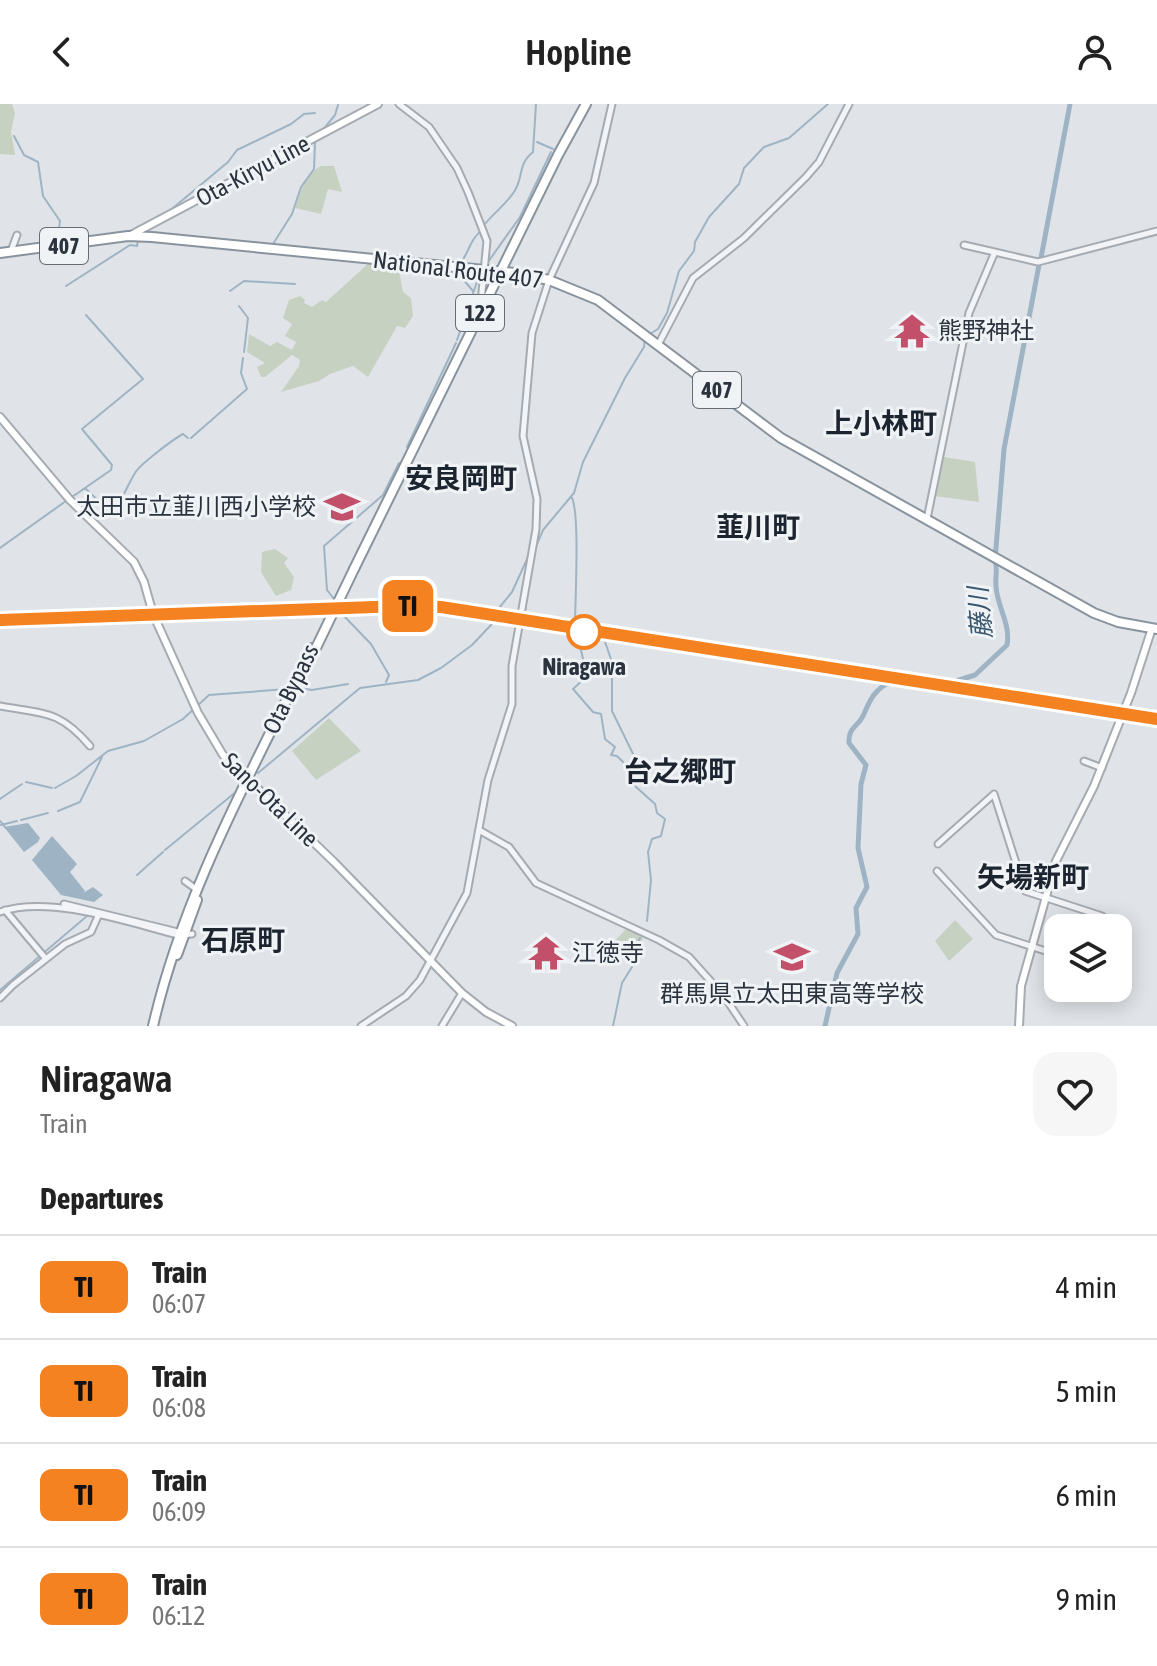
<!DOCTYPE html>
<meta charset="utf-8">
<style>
body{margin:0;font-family:"Asap Condensed","Noto Sans JP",sans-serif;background:#f6f6f6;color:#222;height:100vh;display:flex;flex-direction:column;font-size:30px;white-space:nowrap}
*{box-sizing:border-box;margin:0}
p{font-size:26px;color:#767676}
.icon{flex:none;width:44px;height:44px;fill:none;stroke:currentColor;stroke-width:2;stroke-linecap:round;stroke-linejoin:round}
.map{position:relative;height:922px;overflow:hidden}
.panel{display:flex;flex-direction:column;background:#fff;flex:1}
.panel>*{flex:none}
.badge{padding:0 16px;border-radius:12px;font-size:28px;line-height:52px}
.buttons{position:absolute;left:1044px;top:810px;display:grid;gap:16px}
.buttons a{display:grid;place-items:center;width:88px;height:88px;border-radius:16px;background:#fff;box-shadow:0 4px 20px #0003;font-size:40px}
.map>.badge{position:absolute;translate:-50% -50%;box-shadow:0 0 0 4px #fff}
h2{padding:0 40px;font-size:30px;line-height:72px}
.round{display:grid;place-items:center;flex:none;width:84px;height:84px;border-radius:24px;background:#f6f6f6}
.headline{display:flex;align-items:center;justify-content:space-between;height:136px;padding:0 40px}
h1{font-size:38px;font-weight:600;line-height:60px}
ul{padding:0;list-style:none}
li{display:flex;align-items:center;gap:24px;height:104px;padding:0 40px;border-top:2px solid #e0e0e0}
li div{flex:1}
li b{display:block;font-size:30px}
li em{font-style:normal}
li .badge{min-width:88px;font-weight:700;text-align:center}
header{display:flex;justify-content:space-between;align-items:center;height:104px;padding:0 40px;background:#fff;font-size:36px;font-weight:600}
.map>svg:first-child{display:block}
.green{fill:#c7d1c2}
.water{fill:#9eb4c5}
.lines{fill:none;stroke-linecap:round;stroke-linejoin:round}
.stream{stroke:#9eb4c5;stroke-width:2}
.river{stroke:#9eb4c5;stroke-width:5}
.tertiary-casing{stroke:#a6abb2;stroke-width:9}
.secondary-casing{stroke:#a6abb2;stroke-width:10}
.trunk-casing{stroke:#89939d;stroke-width:12}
.tertiary{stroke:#f3f4f7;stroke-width:5}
.secondary{stroke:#fff;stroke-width:6}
.trunk{stroke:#fff;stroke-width:8}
.rail-casing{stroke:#7b8590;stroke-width:5}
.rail{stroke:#f0f3f6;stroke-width:2;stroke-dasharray:6;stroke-linecap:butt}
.trunk-bridge-casing{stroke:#89939d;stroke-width:12;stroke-linecap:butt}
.trunk-bridge{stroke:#fff;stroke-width:8}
.line-casing{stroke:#fff;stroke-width:18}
.line{stroke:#f58220;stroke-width:12}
.stop-dot{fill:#fff;stroke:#f58220;stroke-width:4}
.labels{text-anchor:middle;stroke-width:6;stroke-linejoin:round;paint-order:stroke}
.shield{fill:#f0f3f6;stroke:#656d75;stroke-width:2}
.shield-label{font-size:22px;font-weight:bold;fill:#2a333e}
.street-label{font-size:24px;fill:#2a333e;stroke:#f0f3f6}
.poi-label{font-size:24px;fill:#2a333e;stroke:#f0f3f6;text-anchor:start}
.stop-label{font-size:24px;font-weight:bold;fill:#2a333e;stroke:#f0f3f6}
.water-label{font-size:26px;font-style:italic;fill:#38556e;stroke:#f0f3f6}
.quarter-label{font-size:28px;font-weight:bold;fill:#1c242f;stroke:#f0f3f6}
</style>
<header><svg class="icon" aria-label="back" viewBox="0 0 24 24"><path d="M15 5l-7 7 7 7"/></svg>Hopline<svg class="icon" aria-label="person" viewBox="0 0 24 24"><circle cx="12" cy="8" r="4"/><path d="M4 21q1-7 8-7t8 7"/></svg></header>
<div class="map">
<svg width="1157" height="922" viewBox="0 0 1157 922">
<rect width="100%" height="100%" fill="#e0e4e8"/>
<!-- green -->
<path class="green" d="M0,0H12L15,9L11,28L15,51L0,50Z
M321,62H334L342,88L328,85L321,110L295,104C301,86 304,71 321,62Z
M370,158L398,161L403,188L411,194L413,212L405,224L397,222L368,273L353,262L330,270L319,277L281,288L299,262L300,256L292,251L265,273H261L257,263L265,259L247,248L249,230L270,242L277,238L292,246L296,238L285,232L292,220L283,214L289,196L300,192L305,196L304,199L312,203L322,196L326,198Z
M944,353L975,358L979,398L935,392Z
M275,445L288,454L284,459L294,473L291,486L276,492L261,468L262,448Z
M329,614L361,647L316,676L292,647Z
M955,816L973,835L949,857L935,837Z
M627,824L644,831L634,858L611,841Z"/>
<!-- water -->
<path class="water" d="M28,719L40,734L38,738L24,748L4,723Z
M52,732L77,760L70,768L85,787L83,789L93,783L103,791L94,798L61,791L32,756Z"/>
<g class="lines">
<!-- stream -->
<path class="stream" d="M322,27L335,11L338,1
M14,32L24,51L38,58L43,92L60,117L58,133
M537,38L553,45
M167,109L228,58L237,46L291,20L304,10L315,9
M484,121C494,109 506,100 514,88C524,73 517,61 533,48L536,0
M273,140L292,110L301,83L314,65L315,39
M488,158L520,113L551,48
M459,161C469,150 469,136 481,127
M457,168L473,187
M66,182L130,141L137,142L138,136
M230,187L244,177L295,180
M239,202L248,214L244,248
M648,231L658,225L667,209L679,167L694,147L695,138L709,113L739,80L744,64L764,43L789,34L828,0
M457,236L480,169
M191,334L247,285L241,269L243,254
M407,343L456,239
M85,384L109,407
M72,393L111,366L112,361L82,325L143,275L86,211
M572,394C580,412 575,498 575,522
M113,407C123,395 127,382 135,369C139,361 175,334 183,330L188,334
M0,444L66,397
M535,445L543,426L574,389L583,358L625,274L644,243L645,234
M334,495L327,486L324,442L383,391L399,359
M340,498L344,512L371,540L389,571L386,578
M577,529L587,572L573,585L593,608L601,610L605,635L615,643L611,651L617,652L634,669L635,682L655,700L657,709L665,715L661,732L652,735L648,748L651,776L647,817
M578,530L604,535L612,558V607L637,658L630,662
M301,584L312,586L348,580
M258,669L360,584L418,576L441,564L472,541L491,521L499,504L512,488L528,453
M26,678L52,684
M55,684L76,672L108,647L144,637L183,615L209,591L287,585
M0,695L22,680
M58,707L80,698L102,653
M21,716L48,709
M0,717L6,724
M1,721L17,717
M165,746L237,687
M137,771L163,748
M630,853L640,834
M0,886L87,812
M613,922L622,879L632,863"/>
<!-- river -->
<path class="river" d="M1041,154L1070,0
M825,922L837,869L858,830L856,804L867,783L858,744L861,680L866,661L849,639C848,623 858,623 863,612C870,596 874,586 890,578L948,587L953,578L975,571L1007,541C1011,520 997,503 996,482C995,472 998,466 995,456L1004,345L1039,161"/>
<!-- tertiary casing -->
<g class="tertiary-casing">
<path id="tertiary" d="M399,0L429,23L457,64L468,88L487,137L481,198
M964,141L1038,158L1157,127
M11,147L17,131
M658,241L693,174L744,134L806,73L819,58L849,0
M927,415L969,209L994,150
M0,602C45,610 59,606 90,642
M1084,657L1102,664
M479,726L509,743L536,779L659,836L689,853L724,892L744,922
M938,740L994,690L1025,787L1102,812L1099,824
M937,767L996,831L1058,851
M185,777L196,785
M64,800L182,829
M5,806L46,855
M0,808C50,791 127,818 178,831L192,830
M0,894L13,881L65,840L91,828L99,810
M361,922L406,892L420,876L467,789L488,676L512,600V562L536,425L537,395L523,332L532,229L549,176L594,79L612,0
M442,922L462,889"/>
</g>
<!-- secondary casing -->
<g class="secondary-casing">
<path id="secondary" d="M131,131L378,0
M0,313L70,396L134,458L144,478L153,510L198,609L223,651L334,758L462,889L486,908L512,922
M1019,922L1021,882L1056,757L1094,682L1131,589L1152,524"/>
</g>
<!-- trunk casing -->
<g class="trunk-casing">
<path id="trunk" d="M0,149L128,132L152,133L515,169L549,176L598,196L781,334L1094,509L1118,518L1157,525
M354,465L558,51L586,0
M177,851L197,796
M153,922C184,787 252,668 312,544"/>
</g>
<!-- tertiary -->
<use href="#tertiary" class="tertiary"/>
<!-- secondary -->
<use href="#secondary" class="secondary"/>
<!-- trunk -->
<use href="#trunk" class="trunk"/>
<!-- rail casing -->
<g class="rail-casing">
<path id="rail" d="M0,516L428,502L656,538
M645,536L1157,615"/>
</g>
<!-- rail -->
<use href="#rail" class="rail"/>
<!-- trunk-bridge casing -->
<g class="trunk-bridge-casing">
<path id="trunk-bridge" d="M315,546L354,465"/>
</g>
<!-- trunk-bridge -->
<use href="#trunk-bridge" class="trunk-bridge"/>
</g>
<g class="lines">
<!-- line casing -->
<g class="line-casing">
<path id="line" d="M0,516L403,502L441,503L1157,615"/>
</g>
<!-- line -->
<use href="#line" class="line"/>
</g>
<!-- icons -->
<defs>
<g id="temple-bare" transform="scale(2.76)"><path d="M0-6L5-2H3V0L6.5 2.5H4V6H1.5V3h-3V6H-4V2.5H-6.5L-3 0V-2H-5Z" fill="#c2506a" stroke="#f0f3f6" stroke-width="2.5" paint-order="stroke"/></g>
<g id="school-bare" transform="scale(2.76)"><path d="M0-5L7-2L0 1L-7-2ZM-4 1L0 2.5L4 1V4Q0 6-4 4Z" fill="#c2506a" stroke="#f0f3f6" stroke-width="2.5" paint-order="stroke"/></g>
</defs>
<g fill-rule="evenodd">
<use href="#temple-bare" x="912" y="227"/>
<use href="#school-bare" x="342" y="403"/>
<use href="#temple-bare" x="546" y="849"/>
<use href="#school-bare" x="792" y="853"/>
</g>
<!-- markers -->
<circle class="stop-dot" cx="584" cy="528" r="16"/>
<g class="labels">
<!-- shield labels -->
<g class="shield">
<rect x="40" y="124" width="48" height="36" rx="6"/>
<rect x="456" y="191" width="48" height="36" rx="6"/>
<rect x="693" y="268" width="48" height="36" rx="6"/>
</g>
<g class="shield-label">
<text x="64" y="150">407</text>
<text x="480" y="217">122</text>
<text x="717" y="294">407</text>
</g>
<!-- street labels -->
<g class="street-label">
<text transform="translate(253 67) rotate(-28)" y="8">Ota-Kiryu Line</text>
<text transform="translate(458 166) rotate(7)" y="8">National Route 407</text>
<text transform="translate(291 585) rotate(-64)" y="8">Ota Bypass</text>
<text transform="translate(270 696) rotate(44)" y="8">Sano-Ota Line</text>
</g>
<!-- poi labels -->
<g class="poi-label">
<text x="938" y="235">熊野神社</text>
<text x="316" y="411" text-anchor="end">太田市立韮川西小学校</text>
<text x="572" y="857">江徳寺</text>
<text x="792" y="898" text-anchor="middle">群馬県立太田東高等学校</text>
</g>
<!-- stop labels -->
<g class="stop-label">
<text x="584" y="571">Niragawa</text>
</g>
<!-- water labels -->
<g class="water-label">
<text transform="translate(980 509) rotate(-95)" y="9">藤川</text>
</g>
<!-- quarter labels -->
<g class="quarter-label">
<text x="881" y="329">上小林町</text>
<text x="461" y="384">安良岡町</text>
<text x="758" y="433">韮川町</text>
<text x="680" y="677">台之郷町</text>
<text x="1033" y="783">矢場新町</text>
<text x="243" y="846">石原町</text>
</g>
</g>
</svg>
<div class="buttons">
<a><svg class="icon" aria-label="layers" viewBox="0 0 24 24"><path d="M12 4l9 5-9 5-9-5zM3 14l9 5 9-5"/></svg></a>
</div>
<b class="badge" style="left:408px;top:502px;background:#f58220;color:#111">TI</b>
</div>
<section class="panel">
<div class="headline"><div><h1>Niragawa</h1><p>Train</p></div><a class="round"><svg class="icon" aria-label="heart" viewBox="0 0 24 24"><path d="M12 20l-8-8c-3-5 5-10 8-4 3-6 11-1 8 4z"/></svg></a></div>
<h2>Departures</h2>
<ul>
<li><span class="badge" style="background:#f58220;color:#111">TI</span><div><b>Train</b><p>06:07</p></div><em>4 min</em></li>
<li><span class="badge" style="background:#f58220;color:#111">TI</span><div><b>Train</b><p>06:08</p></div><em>5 min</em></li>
<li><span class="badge" style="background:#f58220;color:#111">TI</span><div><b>Train</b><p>06:09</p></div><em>6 min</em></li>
<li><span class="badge" style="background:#f58220;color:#111">TI</span><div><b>Train</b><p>06:12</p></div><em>9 min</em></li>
</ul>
</section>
